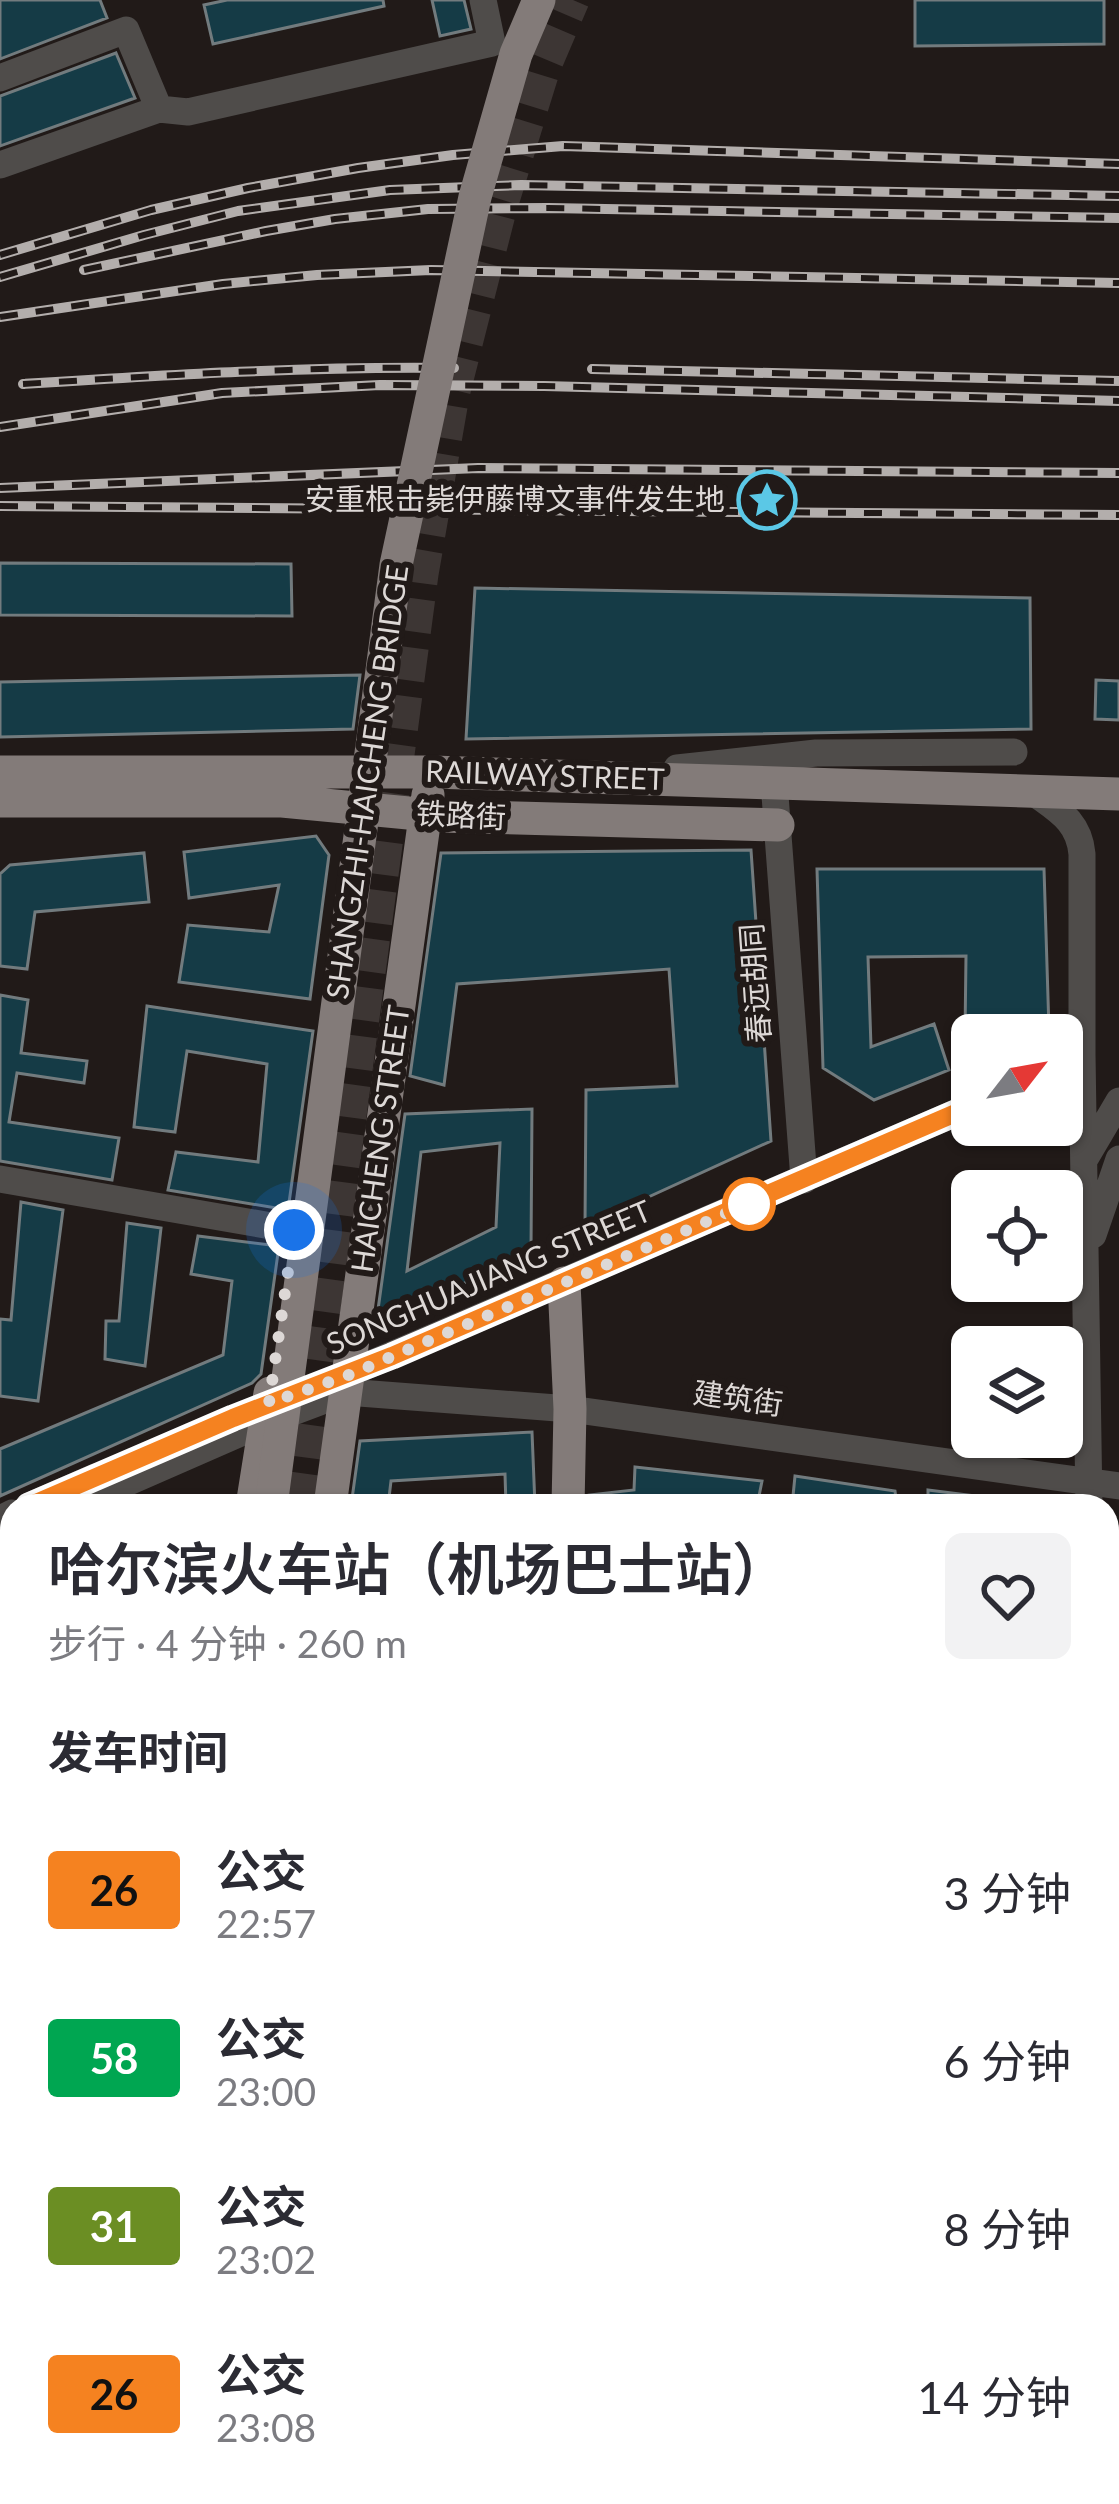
<!DOCTYPE html>
<html lang="zh">
<meta charset="utf-8">
<style>
body{margin:0;font-family:Lato,"Noto Sans SC",sans-serif;background:#f2f2f3;color:#2b2b33;height:100vh;display:flex;flex-direction:column;font-size:45px;white-space:nowrap}
*{box-sizing:border-box;margin:0}
p{font-size:39px;color:#7c7c81}
.icon{flex:none;width:66px;height:66px;fill:none;stroke:currentColor;stroke-width:2;stroke-linecap:round;stroke-linejoin:round}
.map{position:relative;flex:1;overflow:hidden}
.details{position:absolute;left:0px;top:1494px;width:1119px;height:1011px;display:flex;flex-direction:column;background:#fff;border-radius:36px 36px 0 0;box-shadow:0 3px 9px #0004}
.details>*{flex:none}
.badge{padding:0 24px;border-radius:9px;font-size:42px;line-height:78px}
.needle{width:78px;rotate:59deg}
.tools{position:absolute;left:951px;top:1014px;display:grid;gap:24px}
.tools a{display:grid;place-items:center;width:132px;height:132px;border-radius:18px;background:#fff;box-shadow:0 3px 9px #0004;font-size:60px}
.you{position:absolute;width:60px;height:60px;margin:-30px;border:9px solid #fff;border-radius:50%;background:#1a73e8;box-shadow:0 0 0 18px #1a73e833}
.map>.badge{position:absolute;translate:-50% -50%;box-shadow:0 0 0 6px #fff}
h2{padding:0 48px;font-size:45px;line-height:108px}
.round{display:grid;place-items:center;flex:none;width:126px;height:126px;border-radius:18px;background:#f2f2f3}
.overview{display:flex;align-items:center;justify-content:space-between;height:204px;padding:0 48px}
h1{font-size:57px;font-weight:600;line-height:90px}
ul{padding:0;list-style:none}
li{display:flex;align-items:center;gap:36px;height:168px;padding:0 48px}
li div{flex:1}
li b{display:block;font-size:45px}
li em{font-style:normal}
li .badge{min-width:132px;font-weight:700;text-align:center}
.map>svg:first-child{display:block}
.green{fill:#592d1f}
.building{fill:#153b46;stroke:#727b7e;stroke-width:3;fill-rule:evenodd}
.lines{fill:none;stroke-linecap:round;stroke-linejoin:round}
.major-tunnel{stroke:#3d3634;stroke-width:33;stroke-dasharray:33 16;stroke-linecap:butt}
.minor{stroke:#4f4c4a;stroke-width:27}
.major{stroke:#837b79;stroke-width:33}
.rail-casing{stroke:#b3aeac;stroke-width:10}
.rail{stroke:#211a18;stroke-width:6;stroke-dasharray:18;stroke-linecap:butt}
.major-bridge{stroke:#837b79;stroke-width:33}
.line-casing{stroke:#fff;stroke-width:27}
.line{stroke:#f58220;stroke-width:18}
.walk{stroke:#ddd8d6;stroke-width:12;stroke-dasharray:0 21.6}
.stop-dot{fill:#fff;stroke:#f58220;stroke-width:6}
.labels{text-anchor:middle;stroke-width:12;stroke-linejoin:round;paint-order:stroke}
.poi-label{font-size:30px;fill:#ddd8d6;stroke:#211a18;text-anchor:end}
.street-label{font-size:30px;fill:#ddd8d6;stroke:#211a18}
</style>
<div class="map">
<svg width="1119" height="2504" viewBox="0 0 1119 2504">
<rect width="100%" height="100%" fill="#211a18"/>
<!-- green -->
<path class="green" d="M0,2104L12,2112V2256L0,2254Z
M229,2493H278L277,2504H228Z
M311,2493H360L359,2504H310Z"/>
<!-- building -->
<path class="building" d="M0,0H100L107,18L0,59Z
M227,0H383L384,6L213,44L204,5Z
M432,0H464L471,29L440,36Z
M915,0H1104V44L915,46Z
M116,53L135,98L0,146V96Z
M0,563L291,564L292,616L0,615Z
M475,588L1030,598L1031,729L466,739Z
M360,675L353,729L0,737V682Z
M1096,680L1119,681V720L1095,719Z
M316,836L329,855L310,999L179,982L188,925L269,932L279,885L189,898L184,852Z
M751,850L771,1141L585,1226L586,1090L677,1086L669,969L457,984L444,1085L410,1076L441,853Z
M144,853L149,902L35,912L27,969L0,966V874L10,865Z
M817,869H1044L1049,1030L1036,1035H965L966,956L868,957L871,1047L934,1024L949,1070L874,1100L823,1068Z
M0,995L28,1000L21,1053L87,1061L84,1083L17,1073L9,1122L119,1138L112,1180L0,1161Z
M147,1006L313,1031L288,1210L168,1190L176,1152L258,1162L267,1064L187,1051L175,1132L134,1127Z
M532,1109L531,1250L384,1323L377,1317L405,1114ZM500,1143L496,1227L407,1271L421,1152Z
M21,1202L63,1210L38,1401L0,1396V1319L11,1320Z
M127,1223L161,1228L145,1366L105,1359L106,1321H119Z
M198,1236L279,1246L261,1374L252,1383L0,1496V1449L223,1355L232,1281L191,1274Z
M532,1432L535,1506H506L505,1474L391,1481L388,1506H351L360,1441Z
M635,1467L762,1481L757,1506H589V1495L634,1490Z
M795,1476L895,1491L897,1506H792Z
M928,1490L976,1496L975,1506H928Z"/>
<g class="lines">
<!-- major-tunnel -->
<path class="major-tunnel" d="M298,1506L422,574L453,395L500,210L544,68L573,0"/>
<!-- minor -->
<path class="minor" d="M0,78L126,30L159,109
M0,165L159,109L188,112L492,43L483,0
M677,768L816,753L1014,752
M774,782L804,1180
M1029,789C1055,809 1079,819 1082,854V1054L1089,1506
M1086,1157L1119,1101
M0,1179L294,1230
M1093,1235L1119,1159
M331,1381L972,1106
M29,1506L95,1477
M74,1506L266,1422L346,1392L570,1409L1119,1486
M0,1519L12,1513
M0,1980L12,1988
M0,2297L12,2299
M1107,2351L1119,2353
M744,2493L760,2504
M1093,2504L1094,2493"/>
<!-- major -->
<path class="major" d="M0,772H432L1119,794
M0,801H282L440,816L778,825
M564,1283L570,1409L568,1506
M252,1506L270,1393
M330,1506L428,795
M0,1734L12,1736
M0,1762L12,1764
M1107,1896L1119,1898
M1107,1920L1119,1922
M97,2504L98,2493
M121,2504L123,2493
M529,2504L531,2493
M578,2504L580,2493"/>
<!-- rail casing -->
<g class="rail-casing">
<path id="rail" d="M0,255L151,210L248,188L358,168L453,155L563,146L1119,164
M84,270L266,231L335,219L428,209L548,208L1119,218
M0,277L144,235L238,211L390,190L521,185L1119,196
M0,317L223,284L317,275L431,270L1119,283
M592,369L1119,381
M23,384C167,375 310,366 454,368
M0,427L222,393L380,385L544,386L1119,401
M0,488L478,468L1119,473
M0,506L1119,515"/>
</g>
<!-- rail -->
<use href="#rail" class="rail"/>
<!-- major-bridge -->
<path class="major-bridge" d="M271,1506L396,565L475,197L516,54L539,0"/>
</g>
<g class="lines">
<!-- line casing -->
<g class="line-casing">
<path id="line" d="M29,1506L233,1418L392,1356L972,1106"/>
</g>
<!-- line -->
<use href="#line" class="line"/>
<!-- walk -->
<path class="walk" d="M294,1230L269,1403L349,1375L764,1197L749,1204"/>
</g>
<!-- icons -->
<defs>
<g id="sight-ring" transform="scale(3)"><circle r="9.5" fill="#211a18" stroke="#5bc8e6" stroke-width="1.5"/><path d="M0-6L1.8-2.2L6-1.7L2.9 1.2L3.7 5.4L0 3.3L-3.7 5.4L-2.9 1.2L-6-1.7L-1.8-2.2Z" fill="#5bc8e6"/></g>
</defs>
<g fill-rule="evenodd">
<use href="#sight-ring" x="767" y="500"/>
</g>
<!-- markers -->
<circle class="stop-dot" cx="749" cy="1204" r="24"/>
<g class="labels">
<!-- poi labels -->
<g class="poi-label">
<text x="725" y="510">安重根击毙伊藤博文事件发生地</text>
</g>
<!-- street labels -->
<g class="street-label">
<text transform="translate(545 776) rotate(2)" y="10">RAILWAY STREET</text>
<text transform="translate(368 782) rotate(-82)" y="10">SHANGZHI-HAICHENG BRIDGE</text>
<text transform="translate(461 816) rotate(3)" y="10">铁路街</text>
<text transform="translate(756 983) rotate(-94)" y="10">春远胡同</text>
<text transform="translate(381 1139) rotate(-82)" y="10">HAICHENG STREET</text>
<text transform="translate(489 1278) rotate(-23)" y="10">SONGHUAJIANG STREET</text>
<text transform="translate(738 1399) rotate(8)" y="10">建筑街</text>
</g>
</g>
</svg>
<div class="tools">
<a><svg class="needle" viewBox="-14 -14 28 28"><path d="M0-13l5 13h-10z" fill="#e53935"/><path d="M0 13l5-13h-10z" fill="#7c7c81"/></svg></a>
<a><svg class="icon" aria-label="locate" viewBox="0 0 24 24"><circle cx="12" cy="12" r="6"/><path d="M12 2v4M12 18v4M2 12h4M18 12h4"/></svg></a>
<a><svg class="icon" aria-label="layers" viewBox="0 0 24 24"><path d="M12 4l9 5-9 5-9-5zM3 14l9 5 9-5"/></svg></a>
</div>
<div class="you" style="left:294px;top:1230px"></div>
<section class="details">
<div class="overview"><div><h1>哈尔滨火车站（机场巴士站）</h1><p>步行 · 4 分钟 · 260 m</p></div><a class="round"><svg class="icon" aria-label="heart" viewBox="0 0 24 24"><path d="M12 20l-8-8c-3-5 5-10 8-4 3-6 11-1 8 4z"/></svg></a></div>
<h2>发车时间</h2>
<ul>
<li><span class="badge" style="background:#f58220;color:#111">26</span><div><b>公交</b><p>22:57</p></div><em>3 分钟</em></li>
<li><span class="badge" style="background:#00a651;color:#fff">58</span><div><b>公交</b><p>23:00</p></div><em>6 分钟</em></li>
<li><span class="badge" style="background:#6b8e23;color:#fff">31</span><div><b>公交</b><p>23:02</p></div><em>8 分钟</em></li>
<li><span class="badge" style="background:#f58220;color:#111">26</span><div><b>公交</b><p>23:08</p></div><em>14 分钟</em></li>
</ul>
</section>
</div>
